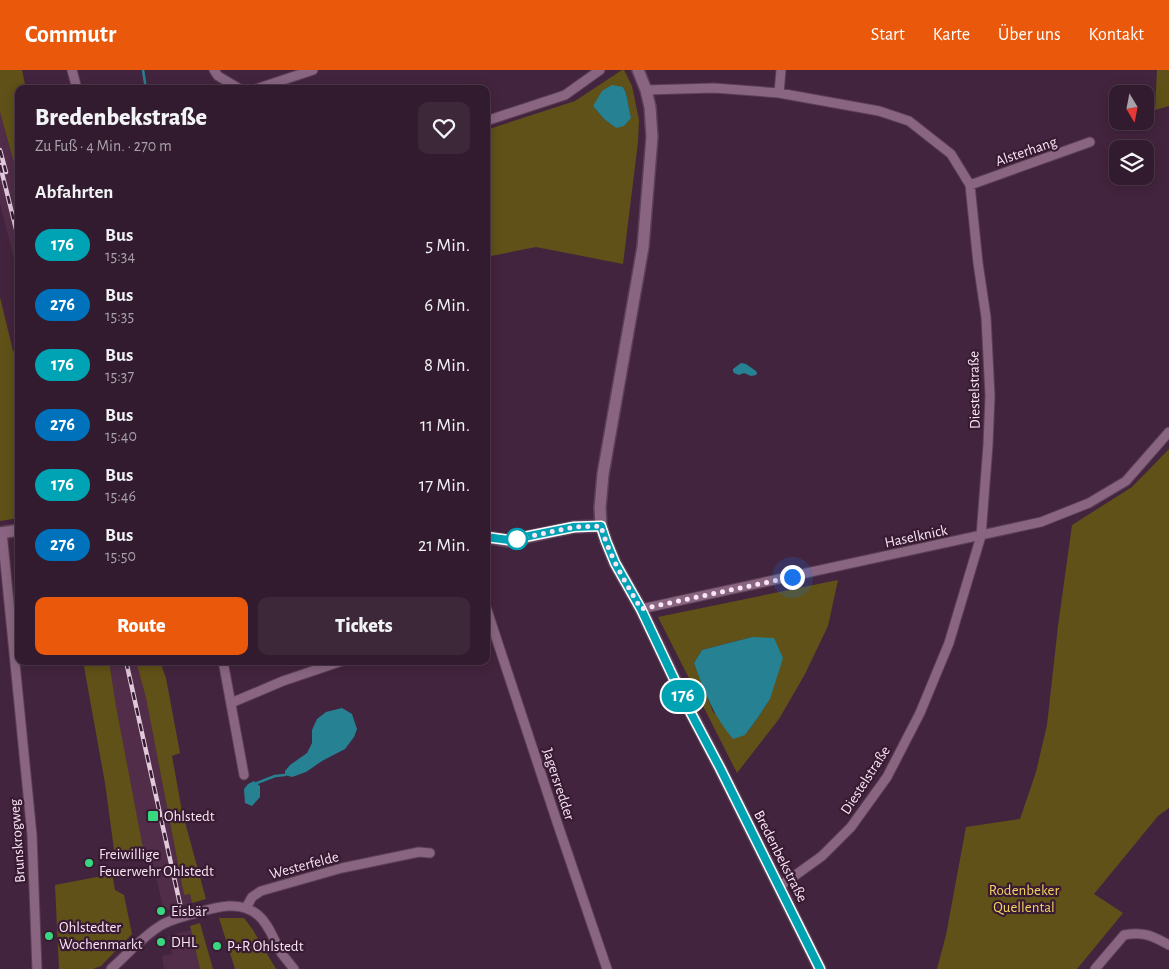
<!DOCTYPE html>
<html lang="de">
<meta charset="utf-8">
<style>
body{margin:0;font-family:"Alegreya Sans",sans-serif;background:#3d283a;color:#f1f3f6;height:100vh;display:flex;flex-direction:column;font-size:19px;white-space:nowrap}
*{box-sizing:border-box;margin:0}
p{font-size:16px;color:#a8a1aa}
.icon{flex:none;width:28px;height:28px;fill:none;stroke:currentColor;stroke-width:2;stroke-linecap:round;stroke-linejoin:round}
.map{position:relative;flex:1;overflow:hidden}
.drawer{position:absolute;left:15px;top:15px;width:475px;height:580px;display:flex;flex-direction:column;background:#321b2e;border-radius:10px;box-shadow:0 2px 12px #0003,0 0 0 1px #4d394a}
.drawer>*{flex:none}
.badge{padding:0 10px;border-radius:16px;font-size:18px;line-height:32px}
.needle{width:32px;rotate:170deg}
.tools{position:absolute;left:1109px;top:15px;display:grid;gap:10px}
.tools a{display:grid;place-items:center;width:45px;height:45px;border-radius:10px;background:#321b2e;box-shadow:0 2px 12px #0003,0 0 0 1px #4d394a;font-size:25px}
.you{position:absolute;width:25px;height:25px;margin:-12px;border:4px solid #fff;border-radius:50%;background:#1a73e8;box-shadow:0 0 0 8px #1a73e833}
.map>.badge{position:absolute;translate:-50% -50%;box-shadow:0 0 0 2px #fff}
h2{padding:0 20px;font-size:19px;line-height:45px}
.round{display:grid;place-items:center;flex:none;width:52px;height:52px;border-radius:10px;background:#3d283a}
.head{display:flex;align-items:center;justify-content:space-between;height:85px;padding:0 20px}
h1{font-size:24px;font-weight:800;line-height:38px}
.cta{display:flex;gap:10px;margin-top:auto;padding:10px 20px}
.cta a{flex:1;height:58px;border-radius:10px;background:#ea580c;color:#fff;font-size:20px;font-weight:800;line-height:58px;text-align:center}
.cta a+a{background:#3d283a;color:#f1f3f6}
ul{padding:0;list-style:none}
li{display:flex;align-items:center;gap:15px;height:60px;padding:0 20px}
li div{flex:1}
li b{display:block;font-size:19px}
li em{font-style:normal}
li .badge{min-width:55px;font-weight:700;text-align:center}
header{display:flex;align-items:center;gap:30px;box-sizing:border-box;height:70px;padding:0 25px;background:#ea580c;color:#fff}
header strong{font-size:24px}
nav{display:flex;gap:28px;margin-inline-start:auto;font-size:18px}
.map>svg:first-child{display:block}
.built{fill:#512d4a}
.green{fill:#605118;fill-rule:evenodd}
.water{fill:#268193}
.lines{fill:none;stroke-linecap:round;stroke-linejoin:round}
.stream{stroke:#268193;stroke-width:2.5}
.minor-casing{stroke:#5b4056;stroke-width:11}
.tertiary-casing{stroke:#5b4056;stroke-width:14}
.minor{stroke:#896581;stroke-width:9}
.tertiary{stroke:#896581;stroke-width:11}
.rail-casing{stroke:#dfc9da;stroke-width:4.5}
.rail{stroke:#381b33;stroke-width:2.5;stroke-dasharray:8;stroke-linecap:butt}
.line-casing{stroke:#fff;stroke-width:11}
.line{stroke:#00a3b4;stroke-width:8}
.walk{stroke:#f9e5f4;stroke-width:5;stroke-dasharray:0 9}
.stop-dot{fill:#fff;stroke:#00a3b4;stroke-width:2.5}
.poi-dot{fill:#38d880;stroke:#381b33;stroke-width:2}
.labels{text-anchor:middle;stroke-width:4.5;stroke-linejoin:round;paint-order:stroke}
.street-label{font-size:15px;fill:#f9e5f4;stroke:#381b33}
.poi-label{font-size:15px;fill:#f9e5f4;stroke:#381b33;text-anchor:start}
.park-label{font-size:15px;fill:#f2d260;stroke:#381b33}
</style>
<header>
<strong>Commutr</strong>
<nav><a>Start</a><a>Karte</a><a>Über uns</a><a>Kontakt</a></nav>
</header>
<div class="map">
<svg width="1169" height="899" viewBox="0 0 1169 899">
<rect width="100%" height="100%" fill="#43243e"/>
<!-- built -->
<path class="built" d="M0,42L19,111V208L0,133Z
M109,591H136L146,628L184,825L190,824L192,833L164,841L152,790L145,791L116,636Z
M191,860L200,899H164L162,886L172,884L169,866Z"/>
<!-- green -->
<path class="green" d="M0,0H22L26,19H19V111L0,42Z
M622,0H624L632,16L639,50L638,72L623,194L536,177L486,187V60L575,31ZM623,17L626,23L631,48L616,58L604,49L593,36Z
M1157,0H1169V36L1155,40Z
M0,227L13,281L19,280V448L0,451Z
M1169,379V738L1158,746L1094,824L1123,843L1077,899H937L946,865L966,757L1020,749L1036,702L1047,655L1058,556L1072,455L1132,417Z
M838,510L828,556L805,604L779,649L737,703L658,547ZM752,567L770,629L757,649L745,665L713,642L694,593L702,580Z
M83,591H109L116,636L143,778L131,779L128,784L115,787L105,713Z
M136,591H160L166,608L180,683L172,686L182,741L206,829L192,833L190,824L184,825L146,628Z
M112,804L115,820L124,825L132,864L101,896L93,899H59L55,815Z
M219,848H244L253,860L276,899H235Z
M200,853L213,899H200L190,856Z"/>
<!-- water -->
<path class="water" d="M612,15L623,17L626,23L631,48L624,56L616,58L604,49L593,36L602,21Z
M741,293L746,294L756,301L757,303L756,305L751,306L744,303L739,305L734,303L733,301V299Z
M752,567L774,568L783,588L770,629L757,649L745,665L733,669C714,647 704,621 694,593L702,580Z
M342,638L352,644L357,659L354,667L345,679L322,691L306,702L292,707L285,705V701L290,695L307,683L312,673V660L317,649L326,642Z
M254,711L260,716V727L252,736L245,733L244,719L248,714Z"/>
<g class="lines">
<!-- stream -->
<path class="stream" d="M143,0L146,19
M257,713L275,706L285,705"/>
<!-- minor casing -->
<g class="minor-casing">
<path id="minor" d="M72,0L77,19
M214,0L218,6L240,19
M256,19L313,0
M646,20L714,18L779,23L879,41L909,51L951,84L970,115L978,193L986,247L990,326L988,375L981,466L949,573L920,643L887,707L851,757L822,786L779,817
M779,23L781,0
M486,51L565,25L600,0
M970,115L1090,72
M2,462L32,765L37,899
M486,537L557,752L607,899
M641,539L1041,452L1089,433L1126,411L1169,362
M223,591L244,705
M231,633L283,611L342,591
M246,838L252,827L261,821L342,798L419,782L430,783
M111,899C127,885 142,867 160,856C169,850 179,848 189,845C211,839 238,828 258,845C270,855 274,872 282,884C286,889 290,894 294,899
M1095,899L1124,865C1143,861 1153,866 1169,875"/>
</g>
<!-- tertiary casing -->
<g class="tertiary-casing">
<path id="tertiary" d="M638,0L646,20L650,37L652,67L643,177L603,404L600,438L601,456L606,471L615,493L641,539L685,631L720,698L820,899
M0,463L19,460
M486,467L509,471L574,457L601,456"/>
</g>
<!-- minor -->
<use href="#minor" class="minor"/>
<!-- tertiary -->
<use href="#tertiary" class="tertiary"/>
<!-- rail casing -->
<g class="rail-casing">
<path id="rail" d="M0,80L6,102
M0,95L19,171
M126,591L180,834"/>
</g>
<!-- rail -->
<use href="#rail" class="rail"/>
</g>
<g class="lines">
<!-- line casing -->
<g class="line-casing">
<path id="line" d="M486,467L509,470L574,457L601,456L606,471L615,493L641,539L685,632L720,698L820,899"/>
</g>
<!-- line -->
<use href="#line" class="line"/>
<!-- walk -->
<path class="walk" d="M517,469L574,457L601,456C609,486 626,513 641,539L792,507"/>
</g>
<!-- markers -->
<circle class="stop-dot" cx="517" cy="469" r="10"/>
<g class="poi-dot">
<rect x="147" y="740" width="12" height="12" rx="2.5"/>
<circle cx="89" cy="793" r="5"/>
<circle cx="161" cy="841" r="5"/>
<circle cx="49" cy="866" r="5"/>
<circle cx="161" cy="872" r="5"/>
<circle cx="217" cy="876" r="5"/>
</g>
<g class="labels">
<!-- street labels -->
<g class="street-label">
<text transform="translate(1026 81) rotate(-19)" y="5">Alsterhang</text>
<text transform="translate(974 320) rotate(-91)" y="5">Diestelstraße</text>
<text transform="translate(916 466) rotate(-12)" y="5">Haselknick</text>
<text transform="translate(865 710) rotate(-57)" y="5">Diestelstraße</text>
<text transform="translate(559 714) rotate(72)" y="5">Jagersredder</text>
<text transform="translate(17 771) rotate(-94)" y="5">Brunskrogweg</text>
<text transform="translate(781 786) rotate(63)" y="5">Bredenbekstraße</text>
<text transform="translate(304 795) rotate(-15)" y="5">Westerfelde</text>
</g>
<!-- poi labels -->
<g class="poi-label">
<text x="164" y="751">Ohlstedt</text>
<text x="99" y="789">Freiwillige<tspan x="99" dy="17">Feuerwehr Ohlstedt</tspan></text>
<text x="171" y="846">Eisbär</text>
<text x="59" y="862">Ohlstedter<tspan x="59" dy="17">Wochenmarkt</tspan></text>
<text x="171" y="877">DHL</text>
<text x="227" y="881">P+R Ohlstedt</text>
</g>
<!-- park labels -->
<g class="park-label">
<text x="1024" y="825">Rodenbeker<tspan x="1024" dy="17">Quellental</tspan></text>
</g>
</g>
</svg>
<div class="tools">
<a><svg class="needle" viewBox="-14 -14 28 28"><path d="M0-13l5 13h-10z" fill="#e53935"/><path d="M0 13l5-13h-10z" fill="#a8a1aa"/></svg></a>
<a><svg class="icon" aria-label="layers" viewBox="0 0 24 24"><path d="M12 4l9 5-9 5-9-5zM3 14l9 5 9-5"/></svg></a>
</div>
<div class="you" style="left:792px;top:507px"></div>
<b class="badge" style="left:683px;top:626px;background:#00a3b4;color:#fff">176</b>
<section class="drawer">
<div class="head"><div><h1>Bredenbekstraße</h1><p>Zu Fuß · 4 Min. · 270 m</p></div><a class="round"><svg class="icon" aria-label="heart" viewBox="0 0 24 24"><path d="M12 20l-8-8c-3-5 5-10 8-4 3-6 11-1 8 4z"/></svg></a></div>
<h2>Abfahrten</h2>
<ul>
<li><span class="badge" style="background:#00a3b4;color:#fff">176</span><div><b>Bus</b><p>15:34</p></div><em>5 Min.</em></li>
<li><span class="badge" style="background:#0072bc;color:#fff">276</span><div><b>Bus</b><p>15:35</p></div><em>6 Min.</em></li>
<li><span class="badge" style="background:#00a3b4;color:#fff">176</span><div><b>Bus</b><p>15:37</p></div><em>8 Min.</em></li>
<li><span class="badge" style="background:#0072bc;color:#fff">276</span><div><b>Bus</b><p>15:40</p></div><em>11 Min.</em></li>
<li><span class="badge" style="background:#00a3b4;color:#fff">176</span><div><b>Bus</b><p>15:46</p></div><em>17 Min.</em></li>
<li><span class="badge" style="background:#0072bc;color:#fff">276</span><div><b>Bus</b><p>15:50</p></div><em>21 Min.</em></li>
</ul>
<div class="cta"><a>Route</a><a>Tickets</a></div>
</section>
</div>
